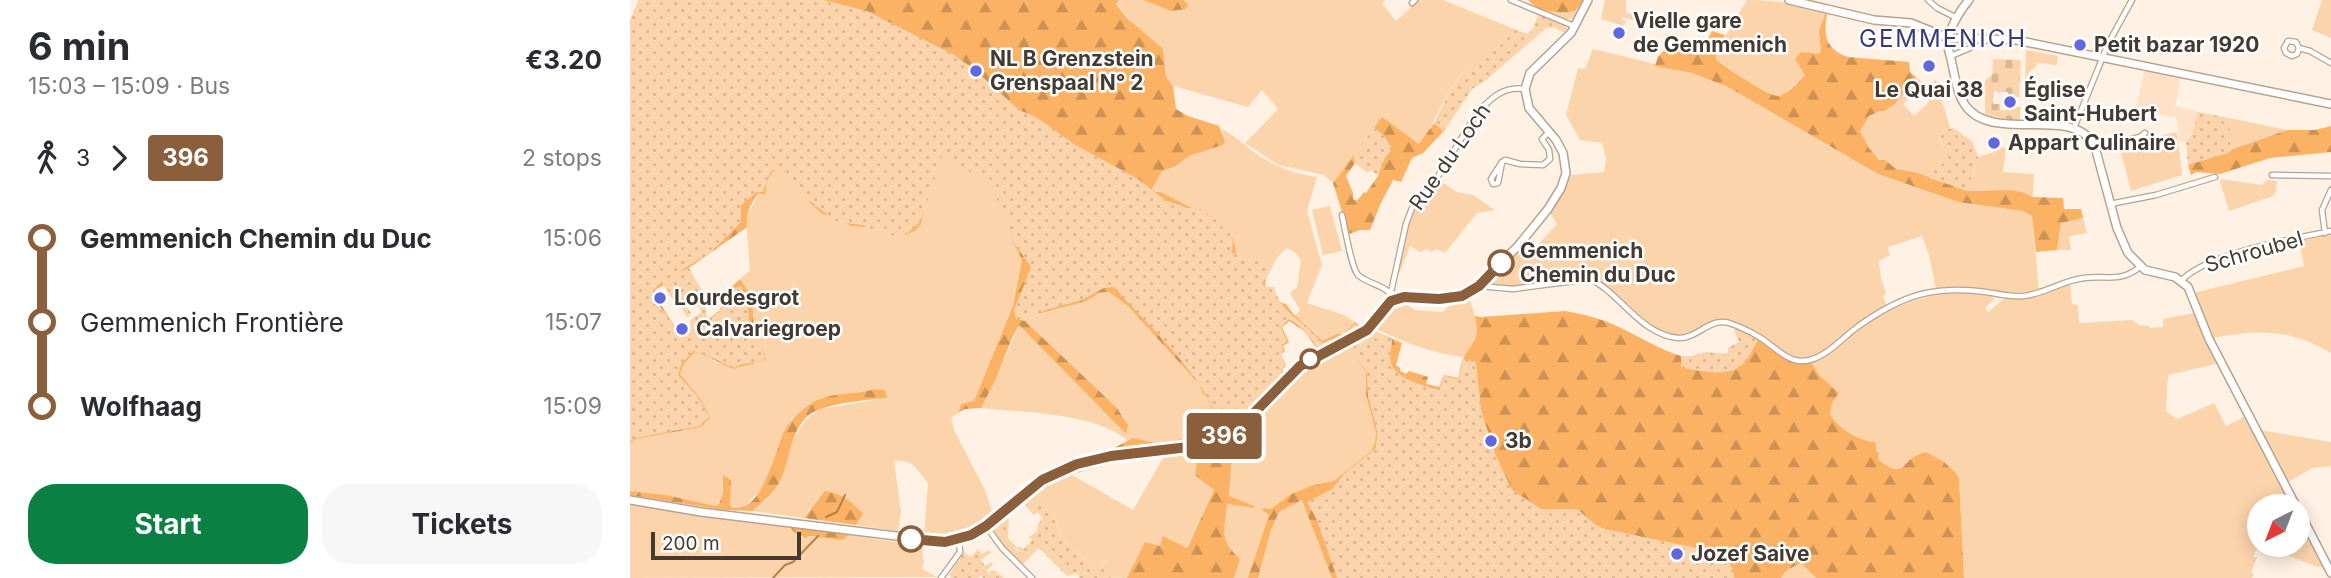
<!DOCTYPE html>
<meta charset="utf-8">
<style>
body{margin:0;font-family:Inter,sans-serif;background:#f7f7f7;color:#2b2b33;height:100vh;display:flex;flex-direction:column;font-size:26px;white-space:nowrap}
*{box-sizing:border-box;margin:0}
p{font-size:23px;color:#7c7c81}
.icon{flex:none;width:38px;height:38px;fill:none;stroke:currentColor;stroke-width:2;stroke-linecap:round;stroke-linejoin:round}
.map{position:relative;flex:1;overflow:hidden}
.panel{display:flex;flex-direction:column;background:#fff;width:630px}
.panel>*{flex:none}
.badge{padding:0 14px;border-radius:5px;font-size:24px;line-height:46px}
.needle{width:46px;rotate:222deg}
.tools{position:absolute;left:1617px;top:494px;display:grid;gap:14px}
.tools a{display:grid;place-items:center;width:63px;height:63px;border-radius:50%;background:#fff;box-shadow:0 4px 18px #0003;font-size:35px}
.scale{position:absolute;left:21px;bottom:18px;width:150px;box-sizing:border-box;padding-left:7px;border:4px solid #433a32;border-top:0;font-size:19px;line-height:24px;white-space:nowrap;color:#433a32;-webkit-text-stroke:5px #fff;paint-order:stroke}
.map>.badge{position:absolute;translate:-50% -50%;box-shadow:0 0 0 4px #fff}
.legs{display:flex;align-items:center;gap:10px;height:77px;padding:0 28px;font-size:23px}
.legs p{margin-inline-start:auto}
.headline{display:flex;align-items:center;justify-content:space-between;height:119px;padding:0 28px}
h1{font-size:38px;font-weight:700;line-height:52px}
.primary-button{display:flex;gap:14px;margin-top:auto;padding:14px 28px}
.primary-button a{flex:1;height:80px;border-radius:28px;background:#0b8043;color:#fff;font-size:28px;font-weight:700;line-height:80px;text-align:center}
.primary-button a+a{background:#f7f7f7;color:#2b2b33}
ul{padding:0 28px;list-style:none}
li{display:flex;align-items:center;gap:24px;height:84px;font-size:26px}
li i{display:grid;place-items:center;width:10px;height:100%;margin:0 9px;background:currentColor}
li i::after{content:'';width:18px;height:18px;margin:-9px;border:5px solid;border-radius:50%;background:#fff}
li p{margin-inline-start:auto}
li:first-child i{background:linear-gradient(#0000 50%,currentColor 0)}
li:last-child i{background:linear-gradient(currentColor 50%,#0000 0)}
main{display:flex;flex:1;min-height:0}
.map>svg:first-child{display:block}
.built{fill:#fee1c6}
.grass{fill:#fcd4ac;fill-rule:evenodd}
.forest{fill:url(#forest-firs)}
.cemetery{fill:url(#cemetery-stones)}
.park{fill:url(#park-dots);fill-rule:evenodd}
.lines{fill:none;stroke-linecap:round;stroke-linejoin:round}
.stream{stroke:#b68148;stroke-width:2}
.street-casing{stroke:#b7a28d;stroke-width:7}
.secondary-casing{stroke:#b7a28d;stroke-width:10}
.street{stroke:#fff;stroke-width:4.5}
.secondary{stroke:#fff;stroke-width:7}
.line-1-casing{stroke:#fff;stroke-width:16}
.line-1{stroke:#8b5e3c;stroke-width:10}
.poi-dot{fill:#6067df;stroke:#fff;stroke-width:2.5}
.stop-1-dot{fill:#fff;stroke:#8b5e3c;stroke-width:3.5}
.labels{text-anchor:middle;stroke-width:5;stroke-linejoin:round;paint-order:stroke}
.poi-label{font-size:21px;font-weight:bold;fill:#433a32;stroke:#fff;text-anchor:start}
.street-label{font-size:21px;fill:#433a32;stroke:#fff}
.stop-label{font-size:21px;font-weight:bold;fill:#433a32;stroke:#fff;text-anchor:start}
.quarter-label{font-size:24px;letter-spacing:2px;fill:#363c78;stroke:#fff}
</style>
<main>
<section class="panel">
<div class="headline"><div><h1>6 min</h1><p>15:03 – 15:09 · Bus</p></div><b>€3.20</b></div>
<div class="legs"><svg class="icon" aria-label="walk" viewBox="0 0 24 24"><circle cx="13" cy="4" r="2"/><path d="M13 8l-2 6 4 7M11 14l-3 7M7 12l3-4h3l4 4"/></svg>3<svg class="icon" aria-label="forward" viewBox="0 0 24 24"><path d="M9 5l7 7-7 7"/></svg><b class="badge" style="background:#8b5e3c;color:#fff">396</b><p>2 stops</p></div>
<ul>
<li><i style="color:#8b5e3c"></i><b>Gemmenich Chemin du Duc</b><p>15:06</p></li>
<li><i style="color:#8b5e3c"></i><span>Gemmenich Frontière</span><p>15:07</p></li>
<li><i style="color:#8b5e3c"></i><b>Wolfhaag</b><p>15:09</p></li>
</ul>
<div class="primary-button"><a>Start</a><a>Tickets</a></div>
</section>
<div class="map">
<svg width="1701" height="578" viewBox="0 0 1701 578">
<defs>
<pattern id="forest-firs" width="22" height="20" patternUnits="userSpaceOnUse" patternTransform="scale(1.75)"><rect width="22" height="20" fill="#fbb264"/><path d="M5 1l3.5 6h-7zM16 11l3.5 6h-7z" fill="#cd9253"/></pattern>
<pattern id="cemetery-stones" width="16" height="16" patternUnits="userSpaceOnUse" patternTransform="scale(1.75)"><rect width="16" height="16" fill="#fcd4ac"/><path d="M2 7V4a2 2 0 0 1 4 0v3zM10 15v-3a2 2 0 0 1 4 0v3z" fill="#d9b794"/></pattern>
<pattern id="park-dots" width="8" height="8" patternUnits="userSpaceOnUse" patternTransform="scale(1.75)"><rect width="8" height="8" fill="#fcd4ac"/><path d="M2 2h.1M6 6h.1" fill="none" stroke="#d9b794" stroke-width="1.8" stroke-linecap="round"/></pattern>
</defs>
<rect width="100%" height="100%" fill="#fff1e4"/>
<!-- built -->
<path class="built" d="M1515,69L1551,77L1545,106L1568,112L1559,141L1549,142L1547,118L1506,109Z"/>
<!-- grass -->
<path class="grass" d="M489,0H513L541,11L557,4L553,0H755L752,3L766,21L789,0H813L884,29C875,49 855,54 839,67C816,87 807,120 790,145L752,118L703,183L694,175L648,165L615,143L648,109L632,90L618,107L543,86L536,77L532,49L506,27L486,3Z
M954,0L945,18L936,19L915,11C933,6 940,20 954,0Z
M975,0H996V13L1005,14L1003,20L992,17V20L996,21L994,26L971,19Z
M1117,0C1145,0 1170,4 1195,13C1189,25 1189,39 1191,52L1172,79L1151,96H1145L1120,83L1086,60V52Z
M1692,0H1701V38L1682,30Z
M963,49L1062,73L1098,87L1248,174L1328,202L1393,211L1402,216L1409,291L1373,293L1306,290L1300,259L1292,236L1258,247L1260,255L1249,261L1251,278L1256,293L1253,297L1258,307C1241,318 1188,361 1171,360C1160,359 1151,351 1143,345C1130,335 1112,321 1095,320C1080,318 1069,331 1056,335C1029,343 985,297 967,280C949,272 906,285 885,287C876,287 866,285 857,285L893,246L903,250L927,224L920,213L934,190L939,175L974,172L976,159L972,143L950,140L936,115L948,68L955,69Z
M1396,50L1428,56L1427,65L1407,63L1406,67L1399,72L1395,80Z
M1286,77L1294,84L1273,104L1284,116L1299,102L1303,82L1306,79L1320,128L1314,130L1309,138L1319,159L1297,177C1286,172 1276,173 1266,169C1258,166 1258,161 1249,160L1239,148L1230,131C1235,120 1242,110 1255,111L1265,104Z
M1599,118L1657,130L1614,145L1601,152Z
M592,129C604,135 613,144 624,152C642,166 665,174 687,177L677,211L692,265L677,303L714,315L725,322L712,334H707L692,342L685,332L665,316L670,310L660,293L667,287L671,261L666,253L657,248C645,257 643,267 636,279L621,284L613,296L602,234L570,209L560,207L531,192H526L522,189L532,171L546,166L559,156L593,145Z
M1547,132L1552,175L1501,191L1489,145Z
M1366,146L1376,148L1373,172L1404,174L1403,197C1382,188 1360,190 1337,191L1348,157L1364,152Z
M313,153L358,177L377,216L382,240L392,260L383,306L344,402L331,404L328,413L321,418L324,430L355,490L363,514C340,530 322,537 294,535L298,483C286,469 284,459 264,461L271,511L268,531L226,525L231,519L180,508L174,518L123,511L138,498L150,482L161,444L172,425L181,415L191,409L256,398L255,390L245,389L190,399L162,418L151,439L137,480L128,493L113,507L99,506L101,480H92L93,493L89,504L86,506L36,495L0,491V442L6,439L71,427L69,397L50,374L54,364L65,352L75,355L87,363L130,364V341L124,327L122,296L110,279L120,270L116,218L129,193L135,195L137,182L148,165L295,210L297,192Z
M1591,179L1632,185L1637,180L1647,181L1646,192L1643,196L1599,211L1590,182Z
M812,182L827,192L843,195L865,210L847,213L815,253L807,249L801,252L797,249L790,252L780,246L770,272L765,278L779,222L786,206L792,209Z
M700,206L712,251L693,255L682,210Z
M1453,218L1457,233L1439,236L1441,250H1427L1431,223Z
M1701,234V353C1661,329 1628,329 1583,338L1594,362L1538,375L1536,411L1547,419L1584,403L1596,426L1620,414L1630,430L1701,442V466L1682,468L1657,483L1700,567H1688L1629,545L1623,556L1627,558L1621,572L1624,574L1622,578H1334L1329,478L1325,472L1313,461L1296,452C1270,457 1277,483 1248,459L1249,452L1242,441C1228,442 1207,425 1200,414L1202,403L1209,393L1190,376L1180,362C1228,329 1273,292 1334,293C1343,293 1352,293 1361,295L1364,299L1355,308L1358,312L1375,298L1410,296L1440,284L1442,304L1448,305L1449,323L1502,320L1509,325L1519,326L1520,328L1533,327V319L1569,312L1563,293L1674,266L1669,241ZM1629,506H1668V544H1629Z
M479,292L498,306L569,384L573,394L577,397L585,418L596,420L594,426C572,436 550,442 526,443C516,443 508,436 498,441C464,412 395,413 351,408L366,379L389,325L496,434L495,419L487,408L395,321C401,316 408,315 415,313C437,308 458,293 479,292Z
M839,298C849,325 852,334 833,357C800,353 774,342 744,328C752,317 757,305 771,301L785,310L813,312L822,303Z
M718,345L736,373L746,432L745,443L741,451L704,481L683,485L661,494L641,509L638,508L639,515L621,573L618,578H604L610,559C588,539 595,531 597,504L623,508L599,496L602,453L592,440L677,365Z
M569,448L584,490L556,548L534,536L530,546L497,578L475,577L478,564L475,560L467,571L431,537L425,518L414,506L406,505L400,500L424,482L442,475L503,510L536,453Z
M673,499L702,578H628L641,530L649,512Z
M0,504L158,525L170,537H204L213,540L219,535L285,545L288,543L306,546V549L294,547L292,551L294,563L292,569L307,577L0,578Z
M386,505L388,507L366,525L386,550L402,555L392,565L372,545L362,529V525Z
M1172,563L1186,578H1151L1157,570Z"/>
<!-- forest -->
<path class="forest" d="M9,0H489L486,4L497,18L533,49L536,77L543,86L546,109L558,116L589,126L595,141L593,145L559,156L546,166L532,171L522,189L526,192H531L560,207L570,209L602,234L606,252L603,269L621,284L636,279L635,289L644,301L656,304C665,319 681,327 692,341L707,334H713L725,322L734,329L690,352L674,331L660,321L652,327L659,342L653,346L655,351L651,354L656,366L652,369L656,375L619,413L587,436L567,443L527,448L517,445L496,447L486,453L484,448L503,438L526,443L567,437L594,426L596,421L585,418L577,397L573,394L569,384L498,306L479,292L469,293L456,301L398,317L395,321L487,408L498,425L496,434L389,325L382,338L366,379L351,408L335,409L328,413L331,404L344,401L383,306L392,260L382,240L377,216L363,188L361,180L313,153L297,192L291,224L285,231L273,235L253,228L221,226L205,217L192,214L161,184L147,165L137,182L135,195L129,193C121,202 115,215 117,227L59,268L61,290L44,301L34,285L25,290L28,300L48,332L51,334L59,329L61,333L90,310L99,289L110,279L122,296L124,327L136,360C126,366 115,363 104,369C90,364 78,355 65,352L54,364L50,374L69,397L80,418L71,427L6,439L0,442V21Z
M513,0H553L558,4L556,9L541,11Z
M898,0H954L945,11C930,14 907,12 898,0Z
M1195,13L1197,15C1193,36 1196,49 1218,57L1279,62L1280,72L1286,77L1265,104L1255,111H1250L1239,116L1230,131L1239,148L1249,160H1255L1266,169L1288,173L1337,191L1376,190L1392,192L1403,197L1433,198L1434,209H1451L1453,218L1431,223L1427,250L1406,252L1402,216L1393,211L1328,202L1248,174L1098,87L1062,73L1025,66L1028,57L1037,47L1070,54L1082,31L1095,35L1086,52V60C1096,67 1140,98 1149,96C1157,94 1170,81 1175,75L1165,59L1171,52L1188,54L1191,52L1189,31Z
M752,117L789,144L804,123L814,131L793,153L782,158L771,182L763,180L750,205L740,230H730L719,234L703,183L724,155L725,163L716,176L723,193V199L727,201L734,192L736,193L748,176L753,160L760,151L754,136L744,128Z
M1701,126V152L1640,158L1590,174L1566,172L1561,175L1558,165L1657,130H1685Z
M935,311C953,314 973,319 989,327C1010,337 1029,349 1051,356V367L1125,346L1128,337L1156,357L1180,361L1190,376L1209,393L1202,403L1200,414C1208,428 1229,441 1245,442L1247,451L1249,452L1248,459C1277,483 1270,457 1296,452L1313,461L1325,472L1329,478L1334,578H1186L1171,563L1157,570L1151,578H702L672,500L649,512L641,530L628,578H618L639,515L632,510L634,508L641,509L661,494L683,485L704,481L741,451L745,443L746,432L736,395V373L718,345L742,330L772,343L766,365L770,368V371L776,374L779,371L798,377L796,384L809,387L814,375L828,378C830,370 831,361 835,355C846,338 849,337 845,316L851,317Z
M245,389L255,390L257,398C235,400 211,402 191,409C159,418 162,460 149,483C142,495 132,502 123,511L93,510L0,495V491L36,495L86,506L89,504L93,493V475L101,480L100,506C132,519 145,448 155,430C161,419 171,410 182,403C200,392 224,395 245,389Z
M592,440L602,453L599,496L624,506L623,508L597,504C595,531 588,539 610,559L604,578H497L515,542L530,546L533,536L557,548L584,490L565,475L569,448Z
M508,457L502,460C476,465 451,470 427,481C415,487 405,497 394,504L391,500C431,467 458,462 508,457Z
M195,491C211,493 222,502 233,514L226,525L174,518Z
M158,525L219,535L213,540L180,536L175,538L164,532Z"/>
<!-- cemetery -->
<path class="cemetery" d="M1363,59L1391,60L1389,97L1378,96V92H1371L1369,94L1368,92L1364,91L1363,104H1370V110H1377V106L1390,107V121L1355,115V80L1362,75Z"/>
<!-- park -->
<path class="park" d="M9,0H194L237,11L324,55L345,70L389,110L406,117L444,144L508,179L535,200L558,208L565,207L596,225L603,236L602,253L638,265L639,268L633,282L634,286L644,287C651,315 676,321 692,343L713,335L725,324L734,331L691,352L673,329L659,319L651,327L657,341L652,345L653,351L651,353L655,366L651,369L655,375L604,423L590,416L586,417C573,375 514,321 484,287L474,288L452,300L416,310L394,321L386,319L384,310L401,267L382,240L377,217L358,182L312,156L290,222L274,236L256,235L232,225L208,222L176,199L148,172L141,171L133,192H127L111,205V222L81,252L49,272L59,268L78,301L75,304L77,318L64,329C81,318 96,311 100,290L111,286L118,303L119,324L130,342L135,360C125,366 117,360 104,368C90,362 78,355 64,351L52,363L48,375L67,396L79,417L70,426L6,438L0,441V21ZM29,284L34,285L44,300H46L58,318L61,313L54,303L62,298L72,312L60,320L61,329L50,335L30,306L24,290Z
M908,14L935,24L937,29L935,33L923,27L915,29L854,82L842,89L814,131L804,123C814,104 822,82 839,67C854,54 874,49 884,29L898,34L904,27Z
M1568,112L1599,118L1601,152L1558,165L1556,142L1561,137Z
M744,128L754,136L761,146L750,168L748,176L741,170L738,173L725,163L724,155Z
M1323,128L1342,141L1348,157L1337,191L1297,177L1318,159L1309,136L1314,130Z
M1106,326L1128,337C1125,346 1119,359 1111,366C1099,377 1066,371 1051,367V356H1062L1075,352L1097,354L1099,347L1109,342L1104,331Z
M742,330L762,339C762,347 759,355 761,362C764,379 795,386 809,390L814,376L828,379L833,359L846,362L851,410L866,456L882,490L911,509H947L966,525L975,529L1086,552C1098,558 1103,565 1104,578H707L687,520L677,502L702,489L714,474L746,448L747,431L738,396L737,373L718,346Z
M400,500L406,505L414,506L425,518L431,537L467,571L475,560L480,566L475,577L497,578H449L447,573L437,576L409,548L402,555C385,552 373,540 366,525L377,515L379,520L378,538L387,548L390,546L393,549L402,540L399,537L407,531L408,524L413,518L407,512L404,515L394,504Z
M348,549L352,554L359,550L361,553L351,560L355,566L361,562L363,564L356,571L358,573L364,570L374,578H354L351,576L348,578H322L319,575L334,552L341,557Z"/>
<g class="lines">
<!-- stream -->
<path class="stream" d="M196,517L207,512L215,495
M143,578L155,565L163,562L188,536"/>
<!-- street casing -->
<g class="street-casing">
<path id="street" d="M881,0L944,26
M1298,0L1307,8L1327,18
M782,3L785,0
M1669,48L1667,54L1662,56L1656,53L1654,48L1658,41L1666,42L1669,48L1680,51L1701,63
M1321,56L1340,48L1345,40
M1444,128L1478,44L1502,0
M1465,147L1510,137L1515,133
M872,162L868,183L863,184L861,179L872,162L875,160L890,164L913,165L920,159L919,150L912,139L919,132
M1642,175L1701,176
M1480,204L1526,195L1585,177
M712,215C715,228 721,267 728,275C739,285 759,285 764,300
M1695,233L1692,210L1701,190
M1551,281C1577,253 1663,239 1701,231
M849,286L883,289L960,279C990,293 1011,335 1048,338C1068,339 1081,315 1102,324C1110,327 1119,331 1126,335C1141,343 1155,361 1172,361C1193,361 1211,339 1226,328C1245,314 1269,300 1292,294C1313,289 1335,289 1356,292C1369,294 1380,297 1393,296C1415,294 1433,280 1454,278C1477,275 1490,283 1510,267
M761,292L776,224L782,208L804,183L847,113C861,98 873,86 895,89
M356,526L372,548L402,578
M311,578L330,552L329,539"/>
</g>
<!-- secondary casing -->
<g class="secondary-casing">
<path id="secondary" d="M1159,0L1244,20L1281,23L1318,38L1386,40L1701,104
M1339,0C1331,9 1321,26 1318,38C1316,46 1321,56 1322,64C1325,77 1327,93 1335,105C1362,145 1446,103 1465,147L1487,228L1498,253L1515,270L1545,277L1558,287L1579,339L1666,506
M0,500L71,512L315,542C361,536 386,492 426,472C477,447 536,460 587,439C620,426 641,391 667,369C686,352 712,347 732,334C745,325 749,310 760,302C780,288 816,308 843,290L888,246L918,209L931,188L936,173L933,153L926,140L899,108L895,89L900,73L941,33L958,0
M1668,509L1701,573"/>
</g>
<!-- street -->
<use href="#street" class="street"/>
<!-- secondary -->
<use href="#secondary" class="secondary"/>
</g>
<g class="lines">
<!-- line-1 casing -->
<g class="line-1-casing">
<path id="line-1" d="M281,539L315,542L341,535L356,526L412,480L447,464L481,456L567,446L589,439L622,415L670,366L737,330L761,301L774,297L809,299L832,296L849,286L871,263"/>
</g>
<!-- line-1 -->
<use href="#line-1" class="line-1"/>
</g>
<!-- markers -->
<g class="poi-dot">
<circle cx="989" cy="33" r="7"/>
<circle cx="1450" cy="45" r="7"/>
<circle cx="1299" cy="66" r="7"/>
<circle cx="346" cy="71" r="7"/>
<circle cx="1380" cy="102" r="7"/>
<circle cx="1364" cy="143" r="7"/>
<circle cx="30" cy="298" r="7"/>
<circle cx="52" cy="329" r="7"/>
<circle cx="861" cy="441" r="7"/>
<circle cx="1047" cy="554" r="7"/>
</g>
<g class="stop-1-dot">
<circle cx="871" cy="263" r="12"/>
<circle cx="680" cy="359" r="9"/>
<circle cx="281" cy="539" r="12"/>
</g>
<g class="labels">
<!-- poi labels -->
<g class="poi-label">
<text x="1003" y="28">Vielle gare<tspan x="1003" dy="24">de Gemmenich</tspan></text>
<text x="1464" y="52">Petit bazar 1920</text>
<text x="360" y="66">NL B Grenzstein<tspan x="360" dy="24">Grenspaal N° 2</tspan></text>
<text x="1299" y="97" text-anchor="middle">Le Quai 38</text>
<text x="1394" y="97">Église<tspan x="1394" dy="24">Saint-Hubert</tspan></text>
<text x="1378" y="150">Appart Culinaire</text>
<text x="44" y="305">Lourdesgrot</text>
<text x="66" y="336">Calvariegroep</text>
<text x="875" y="448">3b</text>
<text x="1061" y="561">Jozef Saive</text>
</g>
<!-- street labels -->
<g class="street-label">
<text transform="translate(820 157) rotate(-55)" y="7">Rue du Loch</text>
<text transform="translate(1624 252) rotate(-16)" y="7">Schroubel</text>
</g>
<!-- stop labels -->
<g class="stop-label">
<text x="890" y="258">Gemmenich<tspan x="890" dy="24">Chemin du Duc</tspan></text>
</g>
<!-- quarter labels -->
<g class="quarter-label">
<text x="1313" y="47">GEMMENICH</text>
</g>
</g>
</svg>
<div class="tools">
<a><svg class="needle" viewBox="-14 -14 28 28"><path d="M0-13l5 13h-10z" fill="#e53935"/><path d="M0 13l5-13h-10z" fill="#7c7c81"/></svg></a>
</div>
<div class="scale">200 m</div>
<b class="badge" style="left:594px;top:436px;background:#8b5e3c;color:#fff">396</b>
</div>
</main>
